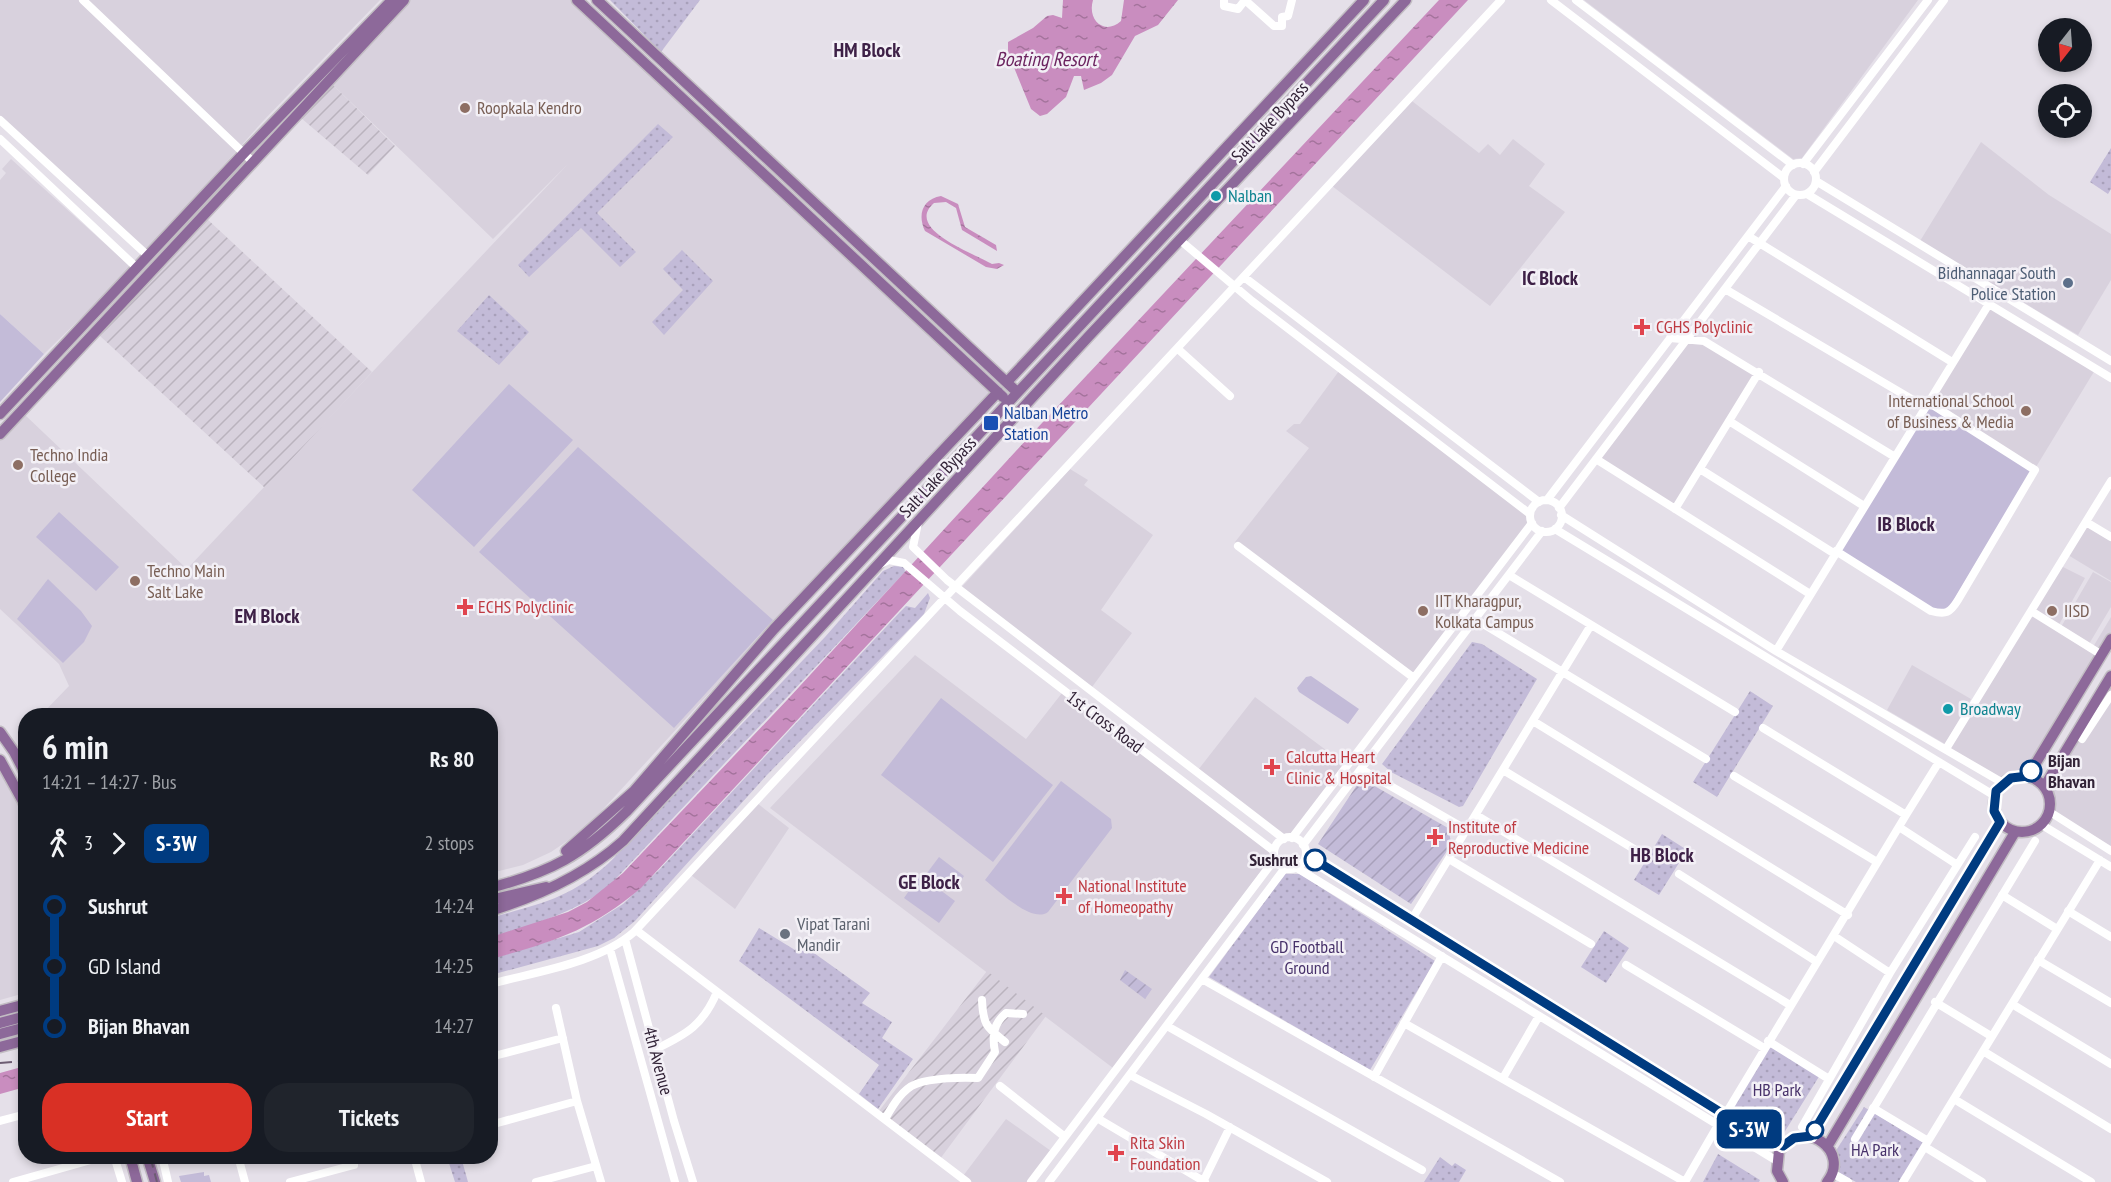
<!DOCTYPE html>
<meta charset="utf-8">
<style>
body{margin:0;font-family:"PT Sans Narrow",sans-serif;background:#20242c;color:#f1f3f6;height:100vh;display:flex;flex-direction:column;font-size:22px;white-space:nowrap}
*{box-sizing:border-box;margin:0}
p{font-size:20px;color:#9ea1a6}
.icon{flex:none;width:33px;height:33px;fill:none;stroke:currentColor;stroke-width:2;stroke-linecap:round;stroke-linejoin:round}
.map{position:relative;flex:1;overflow:hidden}
.details{position:absolute;left:18px;top:708px;width:480px;height:456px;display:flex;flex-direction:column;background:#171b24;border-radius:24px;box-shadow:0 3px 9px #0003}
.details>*{flex:none}
.badge{padding:0 12px;border-radius:9px;font-size:21px;line-height:39px}
.needle{width:39px;rotate:197deg}
.fabs{position:absolute;left:2038px;top:18px;display:grid;gap:12px}
.fabs a{display:grid;place-items:center;width:54px;height:54px;border-radius:50%;background:#171b24;box-shadow:0 3px 9px #0003;font-size:30px}
.map>.badge{position:absolute;translate:-50% -50%;box-shadow:0 0 0 3px #fff}
.legs{display:flex;align-items:center;gap:9px;height:66px;padding:0 24px;font-size:20px}
.legs p{margin-inline-start:auto}
.headline{display:flex;align-items:center;justify-content:space-between;height:102px;padding:0 24px}
h1{font-size:33px;font-weight:800;line-height:45px}
.cta{display:flex;gap:12px;margin-top:auto;padding:12px 24px}
.cta a{flex:1;height:69px;border-radius:24px;background:#d93025;color:#fff;font-size:24px;font-weight:800;line-height:69px;text-align:center}
.cta a+a{background:#20242c;color:#f1f3f6}
ul{padding:0 24px;list-style:none}
li{display:flex;align-items:center;gap:21px;height:60px;font-size:22px}
li i{display:grid;place-items:center;width:9px;height:100%;margin:0 8px;background:currentColor}
li i::after{content:'';width:15px;height:15px;margin:-8px;border:4px solid;border-radius:50%;background:#171b24}
li p{margin-inline-start:auto}
li:first-child i{background:linear-gradient(#0000 50%,currentColor 0)}
li:last-child i{background:linear-gradient(currentColor 50%,#0000 0)}
.map>svg:first-child{display:block}
.built{fill:#d8d1dd}
.industrial{fill:url(#industrial-furrows)}
.grass{fill:#c3bbd8}
.park{fill:url(#park-dots)}
.garden{fill:url(#garden-furrows)}
.water{fill:url(#water-ripples)}
.lines{fill:none;stroke-linecap:round;stroke-linejoin:round}
.major-casing{stroke:#c2bdc3;stroke-width:13}
.minor{stroke:#fff;stroke-width:8}
.major{stroke:#8d699a;stroke-width:10}
.rail{stroke:#6d5d73;stroke-width:2;stroke-dasharray:12 6;stroke-linecap:butt}
.line-1-casing{stroke:#fff;stroke-width:14}
.line-1{stroke:#003b80;stroke-width:9}
.education-dot{fill:#8d6e63;stroke:#f3f0f6;stroke-width:2}
.culture-dot{fill:#0f9aa8;stroke:#f3f0f6;stroke-width:2}
.service-dot{fill:#5c6f8a;stroke:#f3f0f6;stroke-width:2}
.health-dot{fill:#e0444e;stroke:#f3f0f6;stroke-width:2}
.transit-dot{fill:#1a4fb4;stroke:#f3f0f6;stroke-width:2}
.stop-1-dot{fill:#fff;stroke:#003b80;stroke-width:3}
.worship-dot{fill:#6b7280;stroke:#f3f0f6;stroke-width:2}
.labels{text-anchor:middle;stroke-width:5;stroke-linejoin:round;paint-order:stroke}
.education-label{font-size:18px;fill:#785e54;stroke:#f3f0f6;text-anchor:start}
.street-label{font-size:18px;fill:#322337;stroke:#f3f0f6}
.culture-label{font-size:18px;fill:#0d838f;stroke:#f3f0f6;text-anchor:start}
.service-label{font-size:18px;fill:#4e5e75;stroke:#f3f0f6;text-anchor:end}
.health-label{font-size:18px;fill:#be3a42;stroke:#f3f0f6;text-anchor:start}
.transit-label{font-size:18px;fill:#164399;stroke:#f3f0f6;text-anchor:start}
.stop-label{font-size:18px;font-weight:bold;fill:#322337;stroke:#f3f0f6;text-anchor:start}
.worship-label{font-size:18px;fill:#5b616d;stroke:#f3f0f6;text-anchor:start}
.park-label{font-size:18px;fill:#47316a;stroke:#f3f0f6}
.neighbourhood-label{font-size:20px;font-weight:bold;fill:#3e2147;stroke:#f3f0f6}
.water-label{font-size:20px;font-style:italic;fill:#6c2460;stroke:#f3f0f6}
</style>
<div class="map">
<svg width="2111" height="1182" viewBox="0 0 2111 1182">
<defs>
<pattern id="industrial-furrows" width="10" height="10" patternUnits="userSpaceOnUse" patternTransform="scale(1.5)"><rect width="10" height="10" fill="#d8d1dd"/><path d="M-1 1l2-2M0 10L10 0M9 11l2-2" fill="none" stroke="#bab3be"/></pattern>
<pattern id="park-dots" width="8" height="8" patternUnits="userSpaceOnUse" patternTransform="scale(1.5)"><rect width="8" height="8" fill="#c3bbd8"/><path d="M2 2h.1M6 6h.1" fill="none" stroke="#a8a0ba" stroke-width="1.8" stroke-linecap="round"/></pattern>
<pattern id="garden-furrows" width="10" height="10" patternUnits="userSpaceOnUse" patternTransform="scale(1.5)"><rect width="10" height="10" fill="#c3bbd8"/><path d="M-1 1l2-2M0 10L10 0M9 11l2-2" fill="none" stroke="#a8a0ba"/></pattern>
<pattern id="water-ripples" width="26" height="14" patternUnits="userSpaceOnUse" patternTransform="scale(1.5)"><rect width="26" height="14" fill="#c98dbf"/><path d="M2 4q2-2 4 0t4 0M15 11q2-2 4 0t4 0" fill="none" stroke="#a4739c"/></pattern>
</defs>
<rect width="100%" height="100%" fill="#e5e0e9"/>
<!-- built -->
<path class="built" d="M0,0H380L264,120L145,253L0,118Z
M410,0H571L990,393L949,441L831,560L585,829L551,852L523,865L491,873L490,716L41,715L69,686L59,664L0,609V440L24,414L187,569L568,164L493,239L332,84Z
M1584,0H1918L1802,158L1793,159Z
M1412,101L1479,153L1488,144L1500,155L1513,139L1545,164L1529,186L1565,212L1490,306L1332,186Z
M1981,142L2049,195L2111,234V280L2078,335L1920,241Z
M11,159L132,268L44,354L0,314V180L6,173L2,169Z
M1989,308L2095,370L2036,467L1932,401Z
M1694,335L1756,373L1674,506L1600,459Z
M1339,371L1527,515V524L1413,675L1235,542L1309,448L1286,431L1294,424H1300Z
M1070,469L1088,480L1084,485L1153,535L1101,610L1132,633L1092,687L960,589Z
M2087,526L2111,541V581L2068,555Z
M2061,566L2085,578L2056,630L2090,652L2111,617V632L2026,774H2010L2002,779L1949,748Z
M2093,572L2111,582V607L2089,644L2061,627Z
M915,655L1026,739L1062,693L1270,853V859L1113,1068L770,808Z
M1912,665L1971,699L1945,744L1887,710Z
M2111,684V846L2053,811L2048,787Z
M1255,697L1346,765L1292,835H1283L1198,770Z
M0,773L26,820L25,993L0,1000Z
M757,803L789,828L735,909L691,875Z
M1006,1119L1051,1151L1028,1182H972L963,1176Z"/>
<!-- industrial -->
<path class="industrial" d="M332,84L395,146L368,175L301,118Z
M206,218L372,372L265,488L100,336Z
M987,971L1046,1016L940,1159L879,1111Z"/>
<!-- grass -->
<path class="grass" d="M0,314L44,354L0,402Z
M509,384L573,440L474,547L412,490Z
M1929,407L2031,471L1949,608L1943,611L1932,608L1838,552Z
M578,447L773,620L674,728L479,552Z
M59,512L119,567L96,591L36,537Z
M48,579L81,611L92,626L84,642L63,663L17,619Z
M1311,676L1359,709L1348,724L1299,692L1297,688L1306,677Z
M941,698L1053,785L993,862L881,775Z
M1061,781L1111,819L1112,828L1048,912C1032,924 999,891 985,880Z
M939,857L964,876L953,892L927,873Z
M920,875L955,901L939,923L904,898Z
M204,1172V1176L209,1175L211,1182H181L179,1176Z"/>
<!-- park -->
<path class="park" d="M610,0H700L661,52Z
M658,124L673,137L597,213L636,252L620,267L581,228L529,277L518,265Z
M2111,148V189L2108,194L2090,182Z
M682,250L713,281L664,335L652,322L683,290L663,269Z
M489,295L529,332L499,365L457,331Z
M894,566L904,567L905,572L607,888C571,914 533,925 491,937V918C543,902 568,900 610,862L825,637L883,571Z
M928,593L930,598L924,614L766,776L635,921L614,938L598,946L491,975V959L579,932L623,904L660,869L900,612L906,606L915,608Z
M1472,642L1482,644L1537,679L1463,806L1459,807L1391,772L1382,764Z
M1750,691L1773,706L1717,797L1693,782Z
M1662,834L1687,850L1659,895L1634,880Z
M1285,874H1300L1435,961L1370,1070L1209,977Z
M759,928L795,950L800,943L870,993L862,1003L892,1022L882,1038L913,1059L878,1109L859,1094L879,1065L739,961Z
M1604,931L1629,948L1606,983L1581,967Z
M1771,1045L1820,1075L1782,1136L1733,1107Z
M1864,1107L1924,1143L1900,1182H1856L1838,1172L1837,1149Z
M1718,1154L1760,1180L1759,1182H1703Z
M447,1157H461L468,1182H455Z
M1440,1157L1452,1166L1455,1163L1466,1170L1459,1182H1424Z"/>
<!-- garden -->
<path class="garden" d="M1363,783L1371,784L1448,828L1451,842L1449,848L1411,904L1318,844L1357,785Z
M1125,970L1152,989L1145,999L1120,980Z"/>
<!-- water -->
<path class="water" d="M1063,0H1093C1087,20 1104,36 1121,21L1124,0H1178L1158,25L1135,36L1112,75L1101,83L1084,90L1081,76H1074L1066,97L1047,114L1040,116L1031,109L1008,53V42L1033,28L1047,16L1053,15L1062,18Z
M1439,0H1468L641,888C588,932 555,941 491,959V937L568,912L587,902L623,873L788,699L1027,439Z
M941,196L958,204L965,227L996,245L997,251L962,230L956,208L946,202L934,203C904,229 973,253 992,264L999,263L1004,265L997,269L986,267L925,231C917,214 923,199 941,196Z
M25,1066V1087L0,1094V1073Z"/>
<g class="lines">
<!-- major casing -->
<g class="major-casing">
<path id="major" d="M577,0L1003,397
M597,0L1017,392
M1007,382L1364,0
M0,414L245,152L392,0
M0,434L404,0
M0,732L14,752L26,775
M0,760L26,807
M1994 804a28 28 0 1 1 56 0a28 28 0 1 1-56 0Z
M2028,776L2111,639
M2044,787L2111,676
M566,851L634,791L774,629L998,392
M490,888C551,872 582,855 626,812L1384,0
M490,900L546,887
M490,911C539,896 585,875 623,841L1089,336L1406,0
M0,1011L26,1004
M0,1023L26,1016
M0,1034L26,1027
M0,1047L26,1040
M1811,1136L2000,822
M1827,1147L2015,832
M130,1156L137,1182
M147,1156L155,1182
M1783,1182L1777,1171L1779,1151C1806,1116 1851,1152 1827,1182"/>
</g>
<!-- minor -->
<path class="minor" d="M83,0L253,162
M1224,0V6L1238,9L1245,0
M1245,0L1274,26H1282V17L1288,16L1292,0
M1551,0L1784,178
M1576,0L1793,165
M0,120L147,255
M0,139L136,267
M1784 179a16 16 0 1 1 32 0a16 16 0 1 1-32 0Z
M1803,164L1928,0
M1814,172L1944,0
M1816,181L2111,361
M1807,194L2111,378
M1748,236L1952,362
M1181,241L1252,301L1530,514
M1244,277L1539,502
M1725,289L1925,407
M1670,338L1704,341L1895,457
M1178,349L1230,396
M1729,421L1864,506
M1596,459L1810,594
M1700,469L1835,554
M1547,500L1786,186
M1530 516a16 16 0 1 1 32 0a16 16 0 1 1-32 0Z
M1559,508L1796,195
M1675,509L1759,372
M1561,515L1776,651L2003,783
M2086,522L2111,537
M918,523L913,547L947,580L1284,839
M1555,529L1995,796
M1238,546L1414,678
M1836,551L1931,611C1946,615 1950,613 1958,600L2035,470L1928,402
M881,564L889,560L904,563L960,611L1274,851
M1509,575L1735,712
M2031,611L2102,655
M1475,619L1706,759
M1776,651L1989,304
M1533,721L1848,915
M2082,739L2111,695
M1946,749L2111,481
M1361,769L1467,830
M1503,770L1644,855
M1734,776L1877,862
M2050,812L2111,851
M1476,815L1790,1005
M1906,815L1939,762
M2042,825L2111,867
M1899,827L1956,864
M1274 853a16 16 0 1 1 32 0a16 16 0 1 1-32 0Z
M1292,838L1532,523
M1303,845L1542,531
M1306,854L1725,1115L1783,1146
M1449,859L1591,944
M1297,868L1777,1161
M1679,874L1817,962
M2002,895L2057,929
M2068,911L2111,937
M1412,919L1591,625
M636,930L967,1182
M1834,936L1890,973L1975,837
M625,939L674,1121L693,1182
M610,949L675,1182
M2038,960L2111,1003
M1626,965L1764,1048
M1202,979L1560,1182
M490,984C535,972 599,963 634,932L1501,0
M982,1000C983,1024 986,1027 1005,1042
M1935,1002L1991,1036
M2012,1004L2111,1064
M556,1008L577,1101L601,1182
M1404,1023L1685,1182L1718,1125
M1167,1026L1422,1170
M1768,1041L1829,1079
M656,1049C687,1034 703,1025 717,992
M1983,1051L2111,1129
M490,1057L563,1038
M1130,1075L1206,1114L1327,1182
M1374,1077L1442,956
M1503,1078L1539,1016
M1000,1086L1065,1137
M1954,1099L2091,1182
M1873,1108L1928,1141
M1725,1115L1906,815L1763,728
M1097,1118L1205,1182
M885,1119C892,1107 902,1089 916,1084C932,1078 961,1077 978,1078L995,1052C992,1036 993,1024 1006,1013L1023,1014
M0,1121L26,1114
M490,1125L577,1101
M1802,1127L1890,973
M1855,1139L2035,841
M1925,1147L1982,1182
M114,1156L122,1182
M162,1156L168,1182
M238,1156L245,1182
M414,1156L421,1182
M1832,1173L1848,1182
M13,1182L105,1156
M290,1182L354,1165
M536,1182L596,1166
M1031,1182L1275,859
M1049,1182L1285,868
M1203,1182L1230,1127
M1903,1182L2100,860"/>
<!-- major -->
<use href="#major" class="major"/>
<!-- rail -->
<path class="rail" d="M0,1063L26,1061
M150,1156L157,1182"/>
</g>
<g class="lines">
<!-- line-1 casing -->
<g class="line-1-casing">
<path id="line-1" d="M1315,860L1725,1115L1783,1146L1794,1138L1811,1136L1823,1116L2000,822L1994,811L1996,791L2011,778L2028,776L2031,771"/>
</g>
<!-- line-1 -->
<use href="#line-1" class="line-1"/>
</g>
<!-- markers -->
<g class="education-dot">
<circle cx="465" cy="108" r="6"/>
<circle cx="2026" cy="411" r="6"/>
<circle cx="18" cy="465" r="6"/>
<circle cx="135" cy="581" r="6"/>
<circle cx="1423" cy="611" r="6"/>
<circle cx="2052" cy="611" r="6"/>
</g>
<g class="culture-dot">
<circle cx="1216" cy="196" r="6"/>
<circle cx="1948" cy="709" r="6"/>
</g>
<circle class="service-dot" cx="2068" cy="283" r="6"/>
<g class="health-dot">
<path d="M1639 318h6v6h6v6h-6v6h-6v-6h-6v-6h6z"/>
<path d="M462 598h6v6h6v6h-6v6h-6v-6h-6v-6h6z"/>
<path d="M1269 758h6v6h6v6h-6v6h-6v-6h-6v-6h6z"/>
<path d="M1432 828h6v6h6v6h-6v6h-6v-6h-6v-6h6z"/>
<path d="M1061 887h6v6h6v6h-6v6h-6v-6h-6v-6h6z"/>
<path d="M1113 1144h6v6h6v6h-6v6h-6v-6h-6v-6h6z"/>
</g>
<rect class="transit-dot" x="983" y="415" width="16" height="16" rx="3"/>
<g class="stop-1-dot">
<circle cx="2031" cy="771" r="10"/>
<circle cx="1315" cy="860" r="10"/>
<circle cx="1815" cy="1130" r="8"/>
</g>
<circle class="worship-dot" cx="785" cy="934" r="6"/>
<g class="labels">
<!-- education labels -->
<g class="education-label">
<text x="477" y="114">Roopkala Kendro</text>
<text x="2014" y="407" text-anchor="end">International School<tspan x="2014" dy="21">of Business &amp; Media</tspan></text>
<text x="30" y="461">Techno India<tspan x="30" dy="21">College</tspan></text>
<text x="147" y="577">Techno Main<tspan x="147" dy="21">Salt Lake</tspan></text>
<text x="1435" y="607">IIT Kharagpur,<tspan x="1435" dy="21">Kolkata Campus</tspan></text>
<text x="2064" y="617">IISD</text>
</g>
<!-- street labels -->
<g class="street-label">
<text transform="translate(1270 122) rotate(-47)" y="6">Salt Lake Bypass</text>
<text transform="translate(938 477) rotate(-47)" y="6">Salt Lake Bypass</text>
<text transform="translate(1105 722) rotate(37)" y="6">1st Cross Road</text>
<text transform="translate(658 1061) rotate(75)" y="6">4th Avenue</text>
</g>
<!-- culture labels -->
<g class="culture-label">
<text x="1228" y="202">Nalban</text>
<text x="1960" y="715">Broadway</text>
</g>
<!-- service labels -->
<g class="service-label">
<text x="2056" y="279">Bidhannagar South<tspan x="2056" dy="21">Police Station</tspan></text>
</g>
<!-- health labels -->
<g class="health-label">
<text x="1656" y="333">CGHS Polyclinic</text>
<text x="478" y="613">ECHS Polyclinic</text>
<text x="1286" y="763">Calcutta Heart<tspan x="1286" dy="21">Clinic &amp; Hospital</tspan></text>
<text x="1448" y="833">Institute of<tspan x="1448" dy="21">Reproductive Medicine</tspan></text>
<text x="1078" y="892">National Institute<tspan x="1078" dy="21">of Homeopathy</tspan></text>
<text x="1130" y="1149">Rita Skin<tspan x="1130" dy="21">Foundation</tspan></text>
</g>
<!-- transit labels -->
<g class="transit-label">
<text x="1004" y="419">Nalban Metro<tspan x="1004" dy="21">Station</tspan></text>
</g>
<!-- stop labels -->
<g class="stop-label">
<text x="2048" y="767">Bijan<tspan x="2048" dy="21">Bhavan</tspan></text>
<text x="1298" y="866" text-anchor="end">Sushrut</text>
</g>
<!-- worship labels -->
<g class="worship-label">
<text x="797" y="930">Vipat Tarani<tspan x="797" dy="21">Mandir</tspan></text>
</g>
<!-- park labels -->
<g class="park-label">
<text x="1307" y="953">GD Football<tspan x="1307" dy="21">Ground</tspan></text>
<text x="1777" y="1096">HB Park</text>
<text x="1875" y="1156">HA Park</text>
</g>
<!-- neighbourhood labels -->
<g class="neighbourhood-label">
<text x="867" y="57">HM Block</text>
<text x="1550" y="285">IC Block</text>
<text x="1906" y="531">IB Block</text>
<text x="267" y="623">EM Block</text>
<text x="1662" y="862">HB Block</text>
<text x="929" y="889">GE Block</text>
</g>
<!-- water labels -->
<g class="water-label">
<text x="1046" y="66">Boating Resort</text>
</g>
</g>
</svg>
<div class="fabs">
<a><svg class="needle" viewBox="-14 -14 28 28"><path d="M0-13l5 13h-10z" fill="#e53935"/><path d="M0 13l5-13h-10z" fill="#9ea1a6"/></svg></a>
<a><svg class="icon" aria-label="locate" viewBox="0 0 24 24"><circle cx="12" cy="12" r="6"/><path d="M12 2v4M12 18v4M2 12h4M18 12h4"/></svg></a>
</div>
<b class="badge" style="left:1749px;top:1129px;background:#003b80;color:#fff">S-3W</b>
<section class="details">
<div class="headline"><div><h1>6 min</h1><p>14:21 – 14:27 · Bus</p></div><b>Rs 80</b></div>
<div class="legs"><svg class="icon" aria-label="walk" viewBox="0 0 24 24"><circle cx="13" cy="4" r="2"/><path d="M13 8l-2 6 4 7M11 14l-3 7M7 12l3-4h3l4 4"/></svg>3<svg class="icon" aria-label="forward" viewBox="0 0 24 24"><path d="M9 5l7 7-7 7"/></svg><b class="badge" style="background:#003b80;color:#fff">S-3W</b><p>2 stops</p></div>
<ul>
<li><i style="color:#003b80"></i><b>Sushrut</b><p>14:24</p></li>
<li><i style="color:#003b80"></i><span>GD Island</span><p>14:25</p></li>
<li><i style="color:#003b80"></i><b>Bijan Bhavan</b><p>14:27</p></li>
</ul>
<div class="cta"><a>Start</a><a>Tickets</a></div>
</section>
</div>
